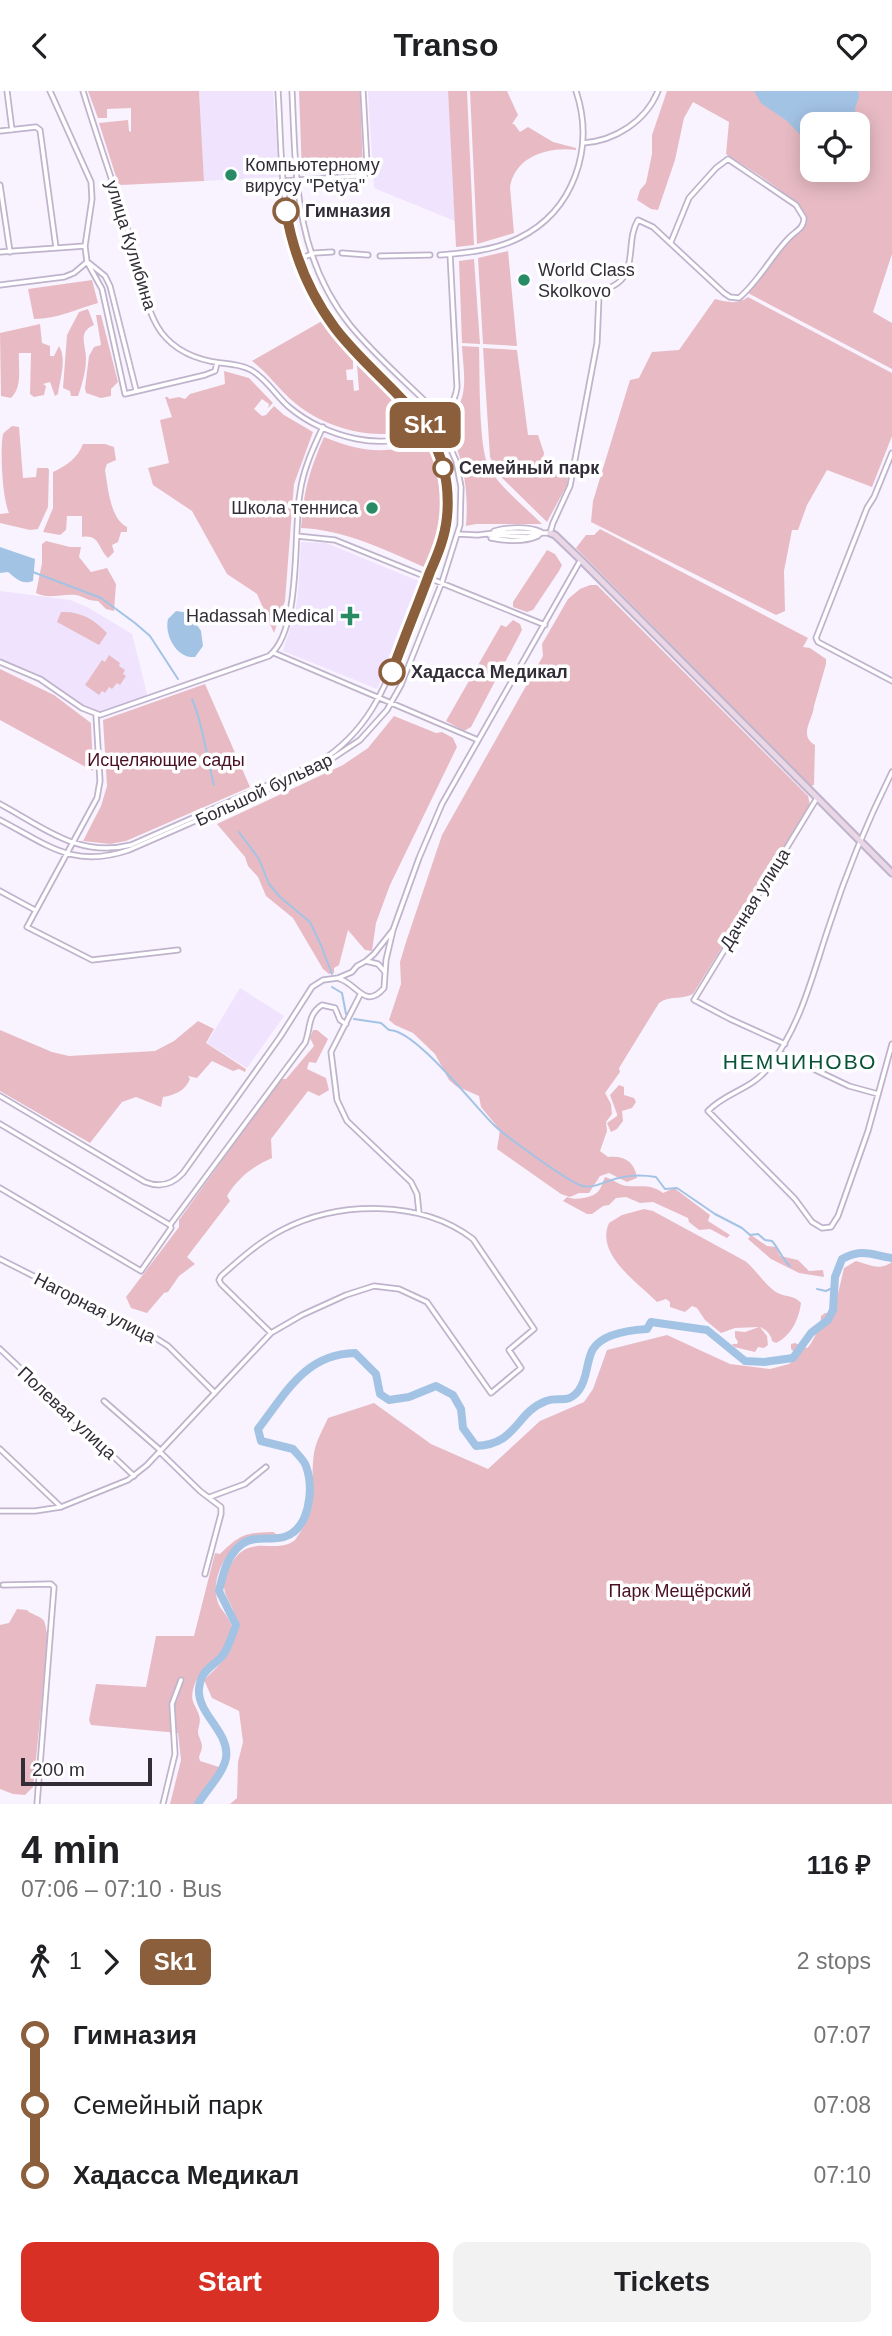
<!DOCTYPE html>
<meta charset="utf-8">
<style>
body{margin:0;font-family:Arial,sans-serif;background:#f2f2f2;color:#202124;height:100vh;display:flex;flex-direction:column;font-size:26px;white-space:nowrap}
*{box-sizing:border-box;margin:0}
p{font-size:23px;color:#757577}
.icon{flex:none;width:38px;height:38px;fill:none;stroke:currentColor;stroke-width:2;stroke-linecap:round;stroke-linejoin:round}
.map{position:relative;height:1713px;overflow:hidden}
.details{display:flex;flex-direction:column;background:#fff;flex:1}
.details>*{flex:none}
.badge{padding:0 14px;border-radius:10px;font-size:24px;line-height:46px}
.tools{position:absolute;left:800px;top:21px;display:grid;gap:14px}
.tools a{display:grid;place-items:center;width:70px;height:70px;border-radius:14px;background:#fff;box-shadow:0 4px 18px #0003;font-size:35px}
.scale{position:absolute;left:21px;bottom:18px;width:131px;box-sizing:border-box;padding-left:7px;border:4px solid #322d37;border-top:0;font-size:19px;line-height:24px;white-space:nowrap;color:#322d37;-webkit-text-stroke:5px #fff;paint-order:stroke}
.map>.badge{position:absolute;translate:-50% -50%;box-shadow:0 0 0 4px #fff}
.legs{display:flex;align-items:center;gap:10px;height:77px;padding:0 21px;font-size:23px}
.legs p{margin-inline-start:auto}
.head{display:flex;align-items:center;justify-content:space-between;height:119px;padding:0 21px}
h1{font-size:38px;font-weight:800;line-height:52px}
.primary-button{display:flex;gap:14px;margin-top:auto;padding:14px 21px}
.primary-button a{flex:1;height:80px;border-radius:14px;background:#d93025;color:#fff;font-size:28px;font-weight:800;line-height:80px;text-align:center}
.primary-button a+a{background:#f2f2f2;color:#202124}
ul{padding:0 21px;list-style:none}
li{display:flex;align-items:center;gap:24px;height:70px;font-size:26px}
li i{display:grid;place-items:center;width:10px;height:100%;margin:0 9px;background:currentColor}
li i::after{content:'';width:18px;height:18px;margin:-9px;border:5px solid;border-radius:50%;background:#fff}
li p{margin-inline-start:auto}
li:first-child i{background:linear-gradient(#0000 50%,currentColor 0)}
li:last-child i{background:linear-gradient(currentColor 50%,#0000 0)}
header{display:flex;justify-content:space-between;align-items:center;height:91px;padding:0 21px;background:#fff;font-size:32px;font-weight:800}
.map>svg:first-child{display:block}
.built{fill:#efe3fd}
.green{fill:#e8bbc4;fill-rule:evenodd}
.water{fill:#a3c3e5}
.lines{fill:none;stroke-linecap:round;stroke-linejoin:round}
.stream{stroke:#a3c3e5;stroke-width:2}
.river{stroke:#a3c3e5;stroke-width:8}
.street-casing{stroke:#c0b4cd;stroke-width:7}
.secondary-casing{stroke:#c0b4cd;stroke-width:9}
.street{stroke:#fff;stroke-width:3.5}
.secondary{stroke:#e9d7e5;stroke-width:5}
.line-1-casing{stroke:#fff;stroke-width:16}
.line-1{stroke:#8b5e3c;stroke-width:10}
.poi-dot{fill:#288b65;stroke:#fff;stroke-width:2.5}
.stop-1-dot{fill:#fff;stroke:#8b5e3c;stroke-width:3.5}
.labels{text-anchor:middle;stroke-width:7;stroke-linejoin:round;paint-order:stroke}
.poi-label{font-size:18px;fill:#322d37;stroke:#fff;text-anchor:start}
.stop-label{font-size:18px;font-weight:bold;fill:#322d37;stroke:#fff;text-anchor:start}
.street-label{font-size:18px;fill:#322d37;stroke:#fff}
.park-label{font-size:18px;fill:#4a1023;stroke:#fff}
.quarter-label{font-size:21px;letter-spacing:2px;fill:#085238;stroke:#fff}
</style>
<header><svg class="icon" aria-label="back" viewBox="0 0 24 24"><path d="M15 5l-7 7 7 7"/></svg>Transo<svg class="icon" aria-label="heart" viewBox="0 0 24 24"><path d="M12 20l-8-8c-3-5 5-10 8-4 3-6 11-1 8 4z"/></svg></header>
<div class="map">
<svg width="892" height="1713" viewBox="0 0 892 1713">
<rect width="100%" height="100%" fill="#f8f3fe"/>
<!-- built -->
<path class="built" d="M199,0H273L279,86L204,90Z
M368,0H448L455,130L374,97Z
M301,451L326,452L421,491L377,598L283,560L295,522L298,503Z
M0,500L70,509L87,516L132,543L148,607L99,622L83,617L38,583L0,568Z
M240,897L284,925L247,977L207,952Z"/>
<!-- green -->
<path class="green" d="M88,0H199L204,90L121,94L118,92L99,32L128,29L129,40L131,41V17L107,18V27H98Z
M299,0H360L363,78L302,83Z
M448,0H467L474,154L456,156Z
M470,0H507L518,24L512,33H514L520,41L528,36L553,51L576,57V59C549,55 515,65 510,96L514,142L477,153Z
M667,0H892V163L873,221L892,232V278L748,202L791,147L807,132C806,110 745,76 726,63L729,31L693,11L684,27L675,69L658,119L651,118L637,109L640,99L646,92L652,63V44ZM812,33H858V79H812Z
M508,160L517,255L483,253L478,167Z
M474,168L480,253L462,252L459,170Z
M92,189L98,212C76,218 58,228 34,228L28,198Z
M748,206L892,282V345L872,396L827,379L807,414L798,439H792L784,480L785,520L776,524L591,431L593,410L630,289L639,287L652,261L679,259L715,208C728,211 737,214 748,206Z
M88,218L94,234C77,241 86,254 86,267C86,280 82,294 78,305H71L70,300L63,297L67,244L79,221Z
M96,224H101L118,291L111,298V305L101,307L86,302L85,297L89,265L94,256L101,254Z
M322,230L353,270V278L346,279L347,289H353L354,300L359,299L357,274L414,329V337C378,352 324,337 295,312C279,299 268,282 252,270Z
M40,233L42,252L50,255V265H54L59,255C67,268 60,288 58,303L55,305L50,291L43,293L46,295L44,304L34,306L30,303L31,262H19C18,277 23,295 11,307L1,305L0,242Z
M462,255L479,256C480,282 478,356 489,377C500,396 526,417 542,433H476L466,435C469,398 463,367 447,333C470,305 464,289 462,255Z
M483,257L517,259L528,344H538L544,362L541,380L568,385L567,394L547,431L498,383L490,366Z
M224,280L249,287L273,312L268,317L269,313L262,308L254,318L262,325L266,324L274,315L284,324L313,341L294,393L285,510L274,542L257,503L227,483L192,420L153,394L148,377L169,372L160,329L172,326L165,306H168L169,308L179,306L185,308L190,303L225,293Z
M12,335L19,336L23,387L36,386L37,377H48L49,379L48,416L38,438L30,439L0,432V423L9,422C2,407 0,358 3,343C5,340 9,338 12,335Z
M324,346C349,356 373,363 400,357C409,355 418,350 427,349C450,394 444,432 426,477C386,459 345,439 301,437C304,399 309,381 324,346Z
M83,353H105L114,356L116,369L107,373L105,379C108,396 110,428 127,436V441H121L118,451L112,454L114,461L108,467C98,458 100,443 82,446V425H67L66,439L60,444L43,441L53,417V381C67,374 77,368 83,353Z
M600,438L808,547L803,556L810,557L826,568V573L814,615C813,629 798,644 815,654L814,694L811,695L576,457L586,444H594Z
M46,450L70,456H81L79,466L91,481L107,477L116,493L114,520L106,518L98,510C87,510 85,506 76,504C63,502 49,509 36,502L42,472V453Z
M547,459L555,463L562,474L559,480L533,519L527,521L513,516V511Z
M590,494H597L808,705L810,714L693,903C682,909 670,904 659,912L619,977L620,981L605,1002L611,1013L612,1023L606,1031L607,1040L600,1060L608,1066C624,1064 635,1071 637,1087L627,1091L609,1082L600,1085L589,1102H579L570,1106L561,1103L497,1058L500,1039L481,1016L479,1005L456,995L449,989L435,963L413,942L395,934L389,929L401,893L400,871L407,848L442,744L543,565L542,553L568,508L580,498Z
M61,521C80,520 94,528 107,542L99,554L57,531Z
M513,529L520,533L522,539L471,636L464,640L446,630L501,534L506,536Z
M109,564L120,572L119,575L125,579L123,583L126,585L120,594L117,592L112,598L109,596L105,602L102,600L99,604L85,594L102,569L105,571Z
M0,578L54,604L91,632L93,680L0,629Z
M205,593L250,696L126,750L110,753L83,750L101,715L107,695L103,629Z
M394,625L436,642L442,641L453,647L457,656L390,794L376,832L372,860L365,859L348,839L339,874L334,877V882L329,883L323,878L293,827L266,805L258,786L248,775L245,766L217,733L343,674L368,657Z
M198,930L214,938L206,952L246,978L245,981L239,978L233,980L212,970L197,987L188,985L190,988C185,1000 175,1004 163,1006L161,1016L136,1006L122,1011L90,1052L0,1000V939L52,961L69,965L155,960L174,950Z
M313,939H317L328,948L316,972L309,971L307,978L326,987L329,999L319,1005L308,1000L271,1048L272,1067C253,1075 238,1087 227,1105L230,1110L187,1166L195,1173L179,1185L168,1201L164,1202L147,1222L131,1217L126,1206L179,1136V1129L281,988H286L314,955L310,947Z
M619,994L624,996V1004L634,1007L636,1011L632,1017L622,1020L623,1030L617,1038L611,1041L607,1032L617,1025V1023L610,1004Z
M605,1086C613,1088 620,1095 628,1095C642,1096 651,1093 663,1102L674,1097L710,1124L708,1130L730,1144L727,1147L710,1138L699,1139L689,1131L688,1127L653,1111L640,1112L626,1106L616,1107L609,1114L603,1115L592,1123H587L563,1110L567,1106C575,1110 595,1107 600,1098C602,1094 603,1090 605,1086Z
M644,1118L653,1120L745,1170C757,1179 767,1198 780,1203C788,1206 795,1205 801,1212C799,1228 791,1245 776,1252L772,1250C771,1243 766,1239 760,1236L767,1245L768,1254L764,1257L758,1256L755,1261L734,1256L732,1253H737L738,1251L735,1246V1240L745,1241L759,1236L735,1237L721,1242L705,1229L697,1217L692,1215L685,1221L670,1216V1211L666,1208L657,1211C637,1191 595,1163 609,1132L622,1124Z
M751,1144L767,1155L776,1156L780,1165L798,1169L809,1180L823,1179L824,1186L799,1182L771,1168L748,1148Z
M856,1170C871,1174 879,1180 892,1171V1713H230L237,1707L238,1671L243,1651L239,1620L212,1607L204,1589C221,1573 242,1552 235,1526C231,1507 218,1503 227,1481C246,1437 273,1466 295,1449C297,1446 299,1443 301,1440C317,1415 310,1390 314,1362C316,1350 323,1338 328,1327L374,1312L431,1353L488,1378L540,1330L584,1311L593,1298L607,1259L667,1244L730,1273L770,1278L789,1273L798,1265L791,1258V1253L795,1252L807,1257C813,1252 814,1243 820,1239L821,1225L825,1222L832,1223L834,1220L844,1177Z
M273,1441L278,1444C267,1447 255,1445 246,1450C224,1459 209,1492 219,1514C224,1523 234,1531 232,1543C225,1568 200,1571 193,1599C190,1611 196,1614 199,1624C201,1630 199,1634 198,1640C198,1646 202,1650 202,1656C202,1659 200,1662 199,1666L200,1670L219,1676L218,1681L194,1713H170L181,1669L178,1642L91,1634L89,1629L96,1593L146,1596L156,1545H194L215,1462L220,1463C241,1443 244,1442 273,1441Z
M17,1518L27,1519C31,1524 40,1524 44,1530C46,1534 46,1541 48,1545L35,1679L33,1696L25,1704L13,1703L0,1698V1534L9,1532Z"/>
<!-- water -->
<path class="water" d="M754,0H858L859,6L855,17L857,32L812,33V56L787,30L761,12Z
M0,456L35,468L33,490C22,494 17,488 8,481L0,482Z
M176,520L189,522L201,540L203,555L195,566C177,568 164,544 168,528Z"/>
<g class="lines">
<!-- stream -->
<path class="stream" d="M33,481L101,507L135,532L150,545L178,588
M192,608C204,636 206,665 214,694
M239,741L259,768L269,793L280,806L310,831L321,854L332,883
M332,896L342,902L346,923
M354,928L381,932L389,939C415,938 474,1015 494,1034C504,1044 571,1093 583,1095C594,1098 607,1089 619,1087C630,1084 644,1084 656,1086L665,1098L677,1097L715,1123L742,1137L750,1144L758,1143L765,1149L772,1150C779,1158 782,1168 790,1175
M817,1198L826,1200L834,1196"/>
<!-- river -->
<path class="river" d="M198,1713C206,1699 223,1683 226,1667C230,1641 197,1623 199,1598C201,1578 212,1577 223,1564C229,1556 232,1544 236,1534L219,1500C223,1483 227,1464 242,1453C254,1444 271,1450 284,1446C310,1438 314,1398 306,1375C304,1369 297,1363 293,1358L261,1350L258,1338C286,1302 305,1263 355,1262L376,1283L380,1303L389,1309L409,1306L436,1295L453,1304L461,1318L463,1337L476,1355C518,1353 515,1322 546,1310C559,1305 568,1314 579,1299C588,1287 586,1270 593,1258C603,1242 631,1239 647,1238L651,1231L707,1239L745,1270L764,1271L793,1267L811,1242L828,1229L833,1219L835,1186L842,1168C863,1157 871,1164 892,1167"/>
<!-- street casing -->
<g class="street-casing">
<path id="street" d="M7,0L12,39
M50,0L91,91L92,108L85,155L87,171L102,198L125,303L205,284L215,280L217,272
M83,0C98,49 115,97 130,146C138,175 144,217 161,241C176,261 197,269 221,272C231,273 242,274 251,279C267,288 276,305 289,316C323,345 387,365 427,336C442,325 455,315 457,296L450,163
M0,40L36,36L40,39L56,157
M583,52C615,50 646,30 658,0
M283,90L356,85L366,83L367,73L363,0
M0,94L10,161
M0,161L85,155
M342,162L368,164
M440,164C467,162 495,159 519,147C574,120 595,57 576,0
M380,165L430,164
M298,168L315,162L332,161
M89,172L105,185L110,195L136,299
M0,194L64,186L74,182L87,171
M892,362L874,406L867,417L816,547L818,551L892,590
M494,440C507,436 529,435 541,441
M458,443L477,444
M478,444L502,441L550,442L553,432L570,395L597,252L599,204C605,197 616,196 622,188C635,172 627,147 638,129L653,136L724,202L730,206L739,207C759,190 770,167 788,148C795,140 804,138 804,127L796,114L728,68L716,77L689,107L671,151
M489,444L528,446L540,443
M297,445L335,449L545,534
M491,447C506,450 523,452 538,445
M274,562L478,649
M0,571L40,588L82,617L100,624L269,565C302,538 293,443 300,402C303,379 313,357 323,336
M96,624L100,690L97,707L27,836L92,869L178,859
M892,681C867,731 846,782 829,835C812,885 801,935 768,977C751,999 726,1001 708,1020L795,1108L812,1131L822,1137L831,1136L838,1125L868,1040L892,953
M0,713C45,737 78,767 131,754L318,672C369,640 384,599 405,545C417,515 429,484 441,454C454,407 447,357 414,319C392,294 365,273 343,247C328,229 316,209 306,188C279,130 282,63 278,0
M0,729C48,754 73,778 129,759L321,675L360,649L387,619L401,594L442,491L460,434L461,396L456,370L438,328L425,310C399,285 372,261 350,234C294,164 296,84 292,0
M0,800L35,819
M366,870L378,873L385,881
M340,888C357,893 365,919 384,897L386,869L393,839L419,767L442,713L580,470
M360,904L331,961L337,1009L347,1030L411,1091L417,1103L419,1122
M785,953L730,928L694,909L817,707
M780,962L849,995L878,1003
M0,1005L145,1091C160,1097 172,1094 183,1082L280,946L312,896L323,889L338,887L352,881L357,875L366,870L374,863L393,839
M0,1033L170,1134
M0,1097L141,1180L171,1137L170,1134L305,952C311,937 307,924 322,914L335,917L340,929L346,933
M0,1168L154,1246L168,1255L215,1302
M0,1258L134,1385
M104,1310L160,1359
M0,1358L61,1416
M160,1361L200,1400L221,1416V1423L205,1483
M210,1406L245,1393L266,1376
M0,1420H35L61,1416L128,1389L147,1374L271,1242L302,1224L346,1204L374,1195L399,1198L427,1211L491,1302L521,1277L509,1259L534,1238L473,1148C421,1108 338,1110 282,1139C259,1151 240,1168 221,1185L219,1189L221,1193L271,1242
M3,1494L51,1493L54,1496L37,1713
M163,1713L175,1663L172,1613L181,1589"/>
</g>
<!-- secondary casing -->
<g class="secondary-casing">
<path id="secondary" d="M550,442L555,444L581,469L892,782"/>
</g>
<!-- street -->
<use href="#street" class="street"/>
<!-- secondary -->
<use href="#secondary" class="secondary"/>
</g>
<g class="lines">
<!-- line-1 casing -->
<g class="line-1-casing">
<path id="line-1" d="M286,120C293,162 309,202 335,237C383,300 456,332 447,426C445,446 438,463 430,481C418,514 404,547 392,581"/>
</g>
<!-- line-1 -->
<use href="#line-1" class="line-1"/>
</g>
<!-- markers -->
<g class="poi-dot">
<circle cx="231" cy="84" r="7"/>
<circle cx="524" cy="189" r="7"/>
<circle cx="372" cy="417" r="7"/>
<path d="M346.5 514.5h7v7h7v7h-7v7h-7v-7h-7v-7h7z"/>
</g>
<g class="stop-1-dot">
<circle cx="286" cy="120" r="12"/>
<circle cx="443" cy="377" r="9"/>
<circle cx="392" cy="581" r="12"/>
</g>
<g class="labels">
<!-- poi labels -->
<g class="poi-label">
<text x="245" y="80">Компьютерному<tspan x="245" dy="21">вирусу "Petya"</tspan></text>
<text x="538" y="185">World Class<tspan x="538" dy="21">Skolkovo</tspan></text>
<text x="358" y="423" text-anchor="end">Школа тенниса</text>
<text x="334" y="531" text-anchor="end">Hadassah Medical</text>
</g>
<!-- stop labels -->
<g class="stop-label">
<text x="305" y="126">Гимназия</text>
<text x="459" y="383">Семейный парк</text>
<text x="411" y="587">Хадасса Медикал</text>
</g>
<!-- street labels -->
<g class="street-label">
<text transform="translate(131 154) rotate(73)" y="6">улица Кулибина</text>
<text transform="translate(264 699) rotate(-25)" y="6">Большой бульвар</text>
<text transform="translate(755 808) rotate(-58)" y="6">Дачная улица</text>
<text transform="translate(95 1217) rotate(27)" y="6">Нагорная улица</text>
<text transform="translate(67 1322) rotate(43)" y="6">Полевая улица</text>
</g>
<!-- park labels -->
<g class="park-label">
<text x="166" y="675">Исцеляющие сады</text>
<text x="680" y="1506">Парк Мещёрский</text>
</g>
<!-- quarter labels -->
<g class="quarter-label">
<text x="800" y="978">НЕМЧИНОВО</text>
</g>
</g>
</svg>
<div class="tools">
<a><svg class="icon" aria-label="locate" viewBox="0 0 24 24"><circle cx="12" cy="12" r="6"/><path d="M12 2v4M12 18v4M2 12h4M18 12h4"/></svg></a>
</div>
<div class="scale">200 m</div>
<b class="badge" style="left:425px;top:334px;background:#8b5e3c;color:#fff">Sk1</b>
</div>
<section class="details">
<div class="head"><div><h1>4 min</h1><p>07:06 – 07:10 · Bus</p></div><b>116 ₽</b></div>
<div class="legs"><svg class="icon" aria-label="walk" viewBox="0 0 24 24"><circle cx="13" cy="4" r="2"/><path d="M13 8l-2 6 4 7M11 14l-3 7M7 12l3-4h3l4 4"/></svg>1<svg class="icon" aria-label="forward" viewBox="0 0 24 24"><path d="M9 5l7 7-7 7"/></svg><b class="badge" style="background:#8b5e3c;color:#fff">Sk1</b><p>2 stops</p></div>
<ul>
<li><i style="color:#8b5e3c"></i><b>Гимназия</b><p>07:07</p></li>
<li><i style="color:#8b5e3c"></i><span>Семейный парк</span><p>07:08</p></li>
<li><i style="color:#8b5e3c"></i><b>Хадасса Медикал</b><p>07:10</p></li>
</ul>
<div class="primary-button"><a>Start</a><a>Tickets</a></div>
</section>
